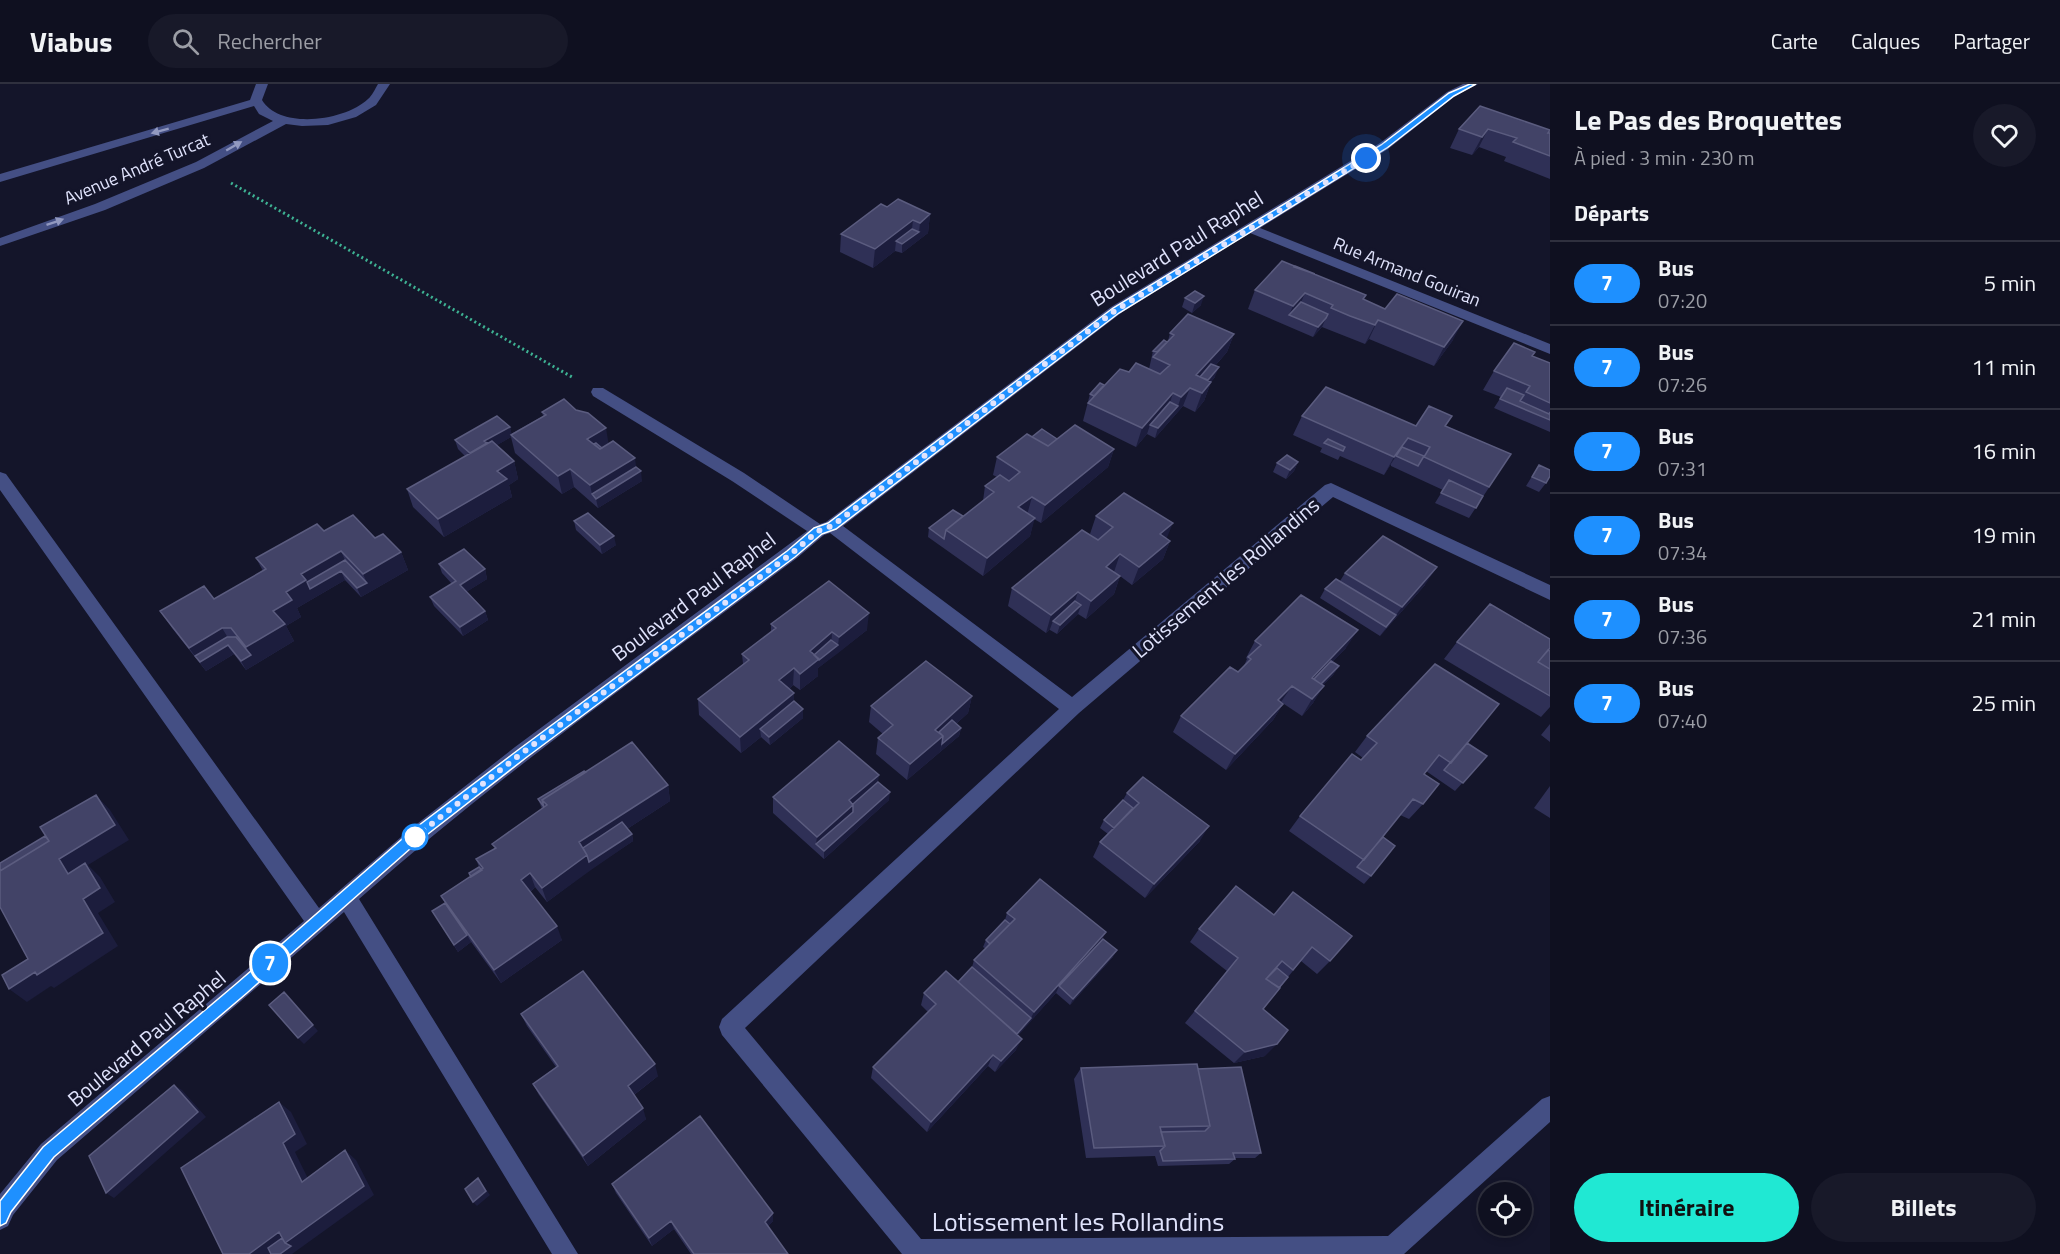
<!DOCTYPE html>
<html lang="fr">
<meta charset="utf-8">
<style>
body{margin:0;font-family:"Titillium Web",sans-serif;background:#181929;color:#f1f3f6;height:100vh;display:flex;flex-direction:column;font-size:22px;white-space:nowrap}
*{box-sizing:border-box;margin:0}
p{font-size:20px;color:#9b9da5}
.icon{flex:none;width:33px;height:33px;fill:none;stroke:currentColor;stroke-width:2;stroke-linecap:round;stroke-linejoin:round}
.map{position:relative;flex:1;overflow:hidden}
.panel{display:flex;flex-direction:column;background:#0f1020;width:510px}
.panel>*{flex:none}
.badge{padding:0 12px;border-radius:20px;font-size:21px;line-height:39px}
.buttons{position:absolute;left:1478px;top:1098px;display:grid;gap:12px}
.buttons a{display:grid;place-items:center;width:54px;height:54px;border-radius:50%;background:#0f1020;box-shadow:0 3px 9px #0003,0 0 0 2px #2f303e;font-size:30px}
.you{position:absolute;width:30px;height:30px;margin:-15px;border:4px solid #fff;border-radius:50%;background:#1a73e8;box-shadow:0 0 0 9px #1a73e833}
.map>.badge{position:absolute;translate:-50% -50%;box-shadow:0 0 0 3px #fff}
h2{padding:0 24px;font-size:22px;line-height:54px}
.round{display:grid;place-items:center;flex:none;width:63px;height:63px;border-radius:32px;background:#181929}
.headline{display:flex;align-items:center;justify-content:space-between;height:102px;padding:0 24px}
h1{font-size:28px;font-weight:700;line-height:45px}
.primary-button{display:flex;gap:12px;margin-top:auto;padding:12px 24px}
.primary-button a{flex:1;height:69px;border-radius:36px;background:#20e8d3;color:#111;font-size:24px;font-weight:700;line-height:69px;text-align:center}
.primary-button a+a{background:#181929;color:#f1f3f6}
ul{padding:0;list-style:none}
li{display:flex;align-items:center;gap:18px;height:84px;padding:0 24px;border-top:2px solid #2f303e}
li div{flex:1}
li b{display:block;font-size:22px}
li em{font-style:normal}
li .badge{min-width:66px;font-weight:700;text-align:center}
header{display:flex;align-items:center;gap:36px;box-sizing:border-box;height:84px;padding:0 30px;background:#0f1020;border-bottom:2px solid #2f303e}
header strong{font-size:28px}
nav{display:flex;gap:33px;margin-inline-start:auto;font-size:21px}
.search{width:420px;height:54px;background:#181929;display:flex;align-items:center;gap:15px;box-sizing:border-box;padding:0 21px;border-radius:33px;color:#9b9da5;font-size:22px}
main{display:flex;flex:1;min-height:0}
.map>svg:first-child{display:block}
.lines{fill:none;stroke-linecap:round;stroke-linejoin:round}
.path{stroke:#3eb293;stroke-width:3;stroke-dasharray:2 3;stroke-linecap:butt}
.minor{fill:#444f84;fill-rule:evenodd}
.wall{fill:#2f3056}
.shaded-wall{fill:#1c1d3d}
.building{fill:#424367;stroke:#5b5c7f;stroke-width:1.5}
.oneway{fill:#9299c0}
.line{fill:#1e90ff;stroke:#fff;stroke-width:1.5}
.walk{stroke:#e0e3fc;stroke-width:6;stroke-dasharray:0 10.8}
.stop-dot{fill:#fff;stroke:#1e90ff;stroke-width:3}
.labels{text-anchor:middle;stroke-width:6;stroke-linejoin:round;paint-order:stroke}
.far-street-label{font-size:18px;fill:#e0e3fc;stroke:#14152a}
.street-label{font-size:21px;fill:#e0e3fc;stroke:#14152a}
.near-street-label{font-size:26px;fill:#e0e3fc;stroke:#14152a}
</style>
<header>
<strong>Viabus</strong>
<div class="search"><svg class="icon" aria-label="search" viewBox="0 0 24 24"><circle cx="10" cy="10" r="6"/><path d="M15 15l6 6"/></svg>Rechercher</div>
<nav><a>Carte</a><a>Calques</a><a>Partager</a></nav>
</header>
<main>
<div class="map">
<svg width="1550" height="1170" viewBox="0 0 1550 1170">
<rect width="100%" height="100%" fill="#14152a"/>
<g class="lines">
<!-- path -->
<path class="path" d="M231,99L572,293"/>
<!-- minor -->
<path class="minor" d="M256,0H268L262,16C280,46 345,37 368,15C372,12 375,5 378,0H390L376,21L356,33L328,41L302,42L286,40L204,84L105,126L0,162V154L95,120L196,78L273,37L259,30L254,22L0,98V90L250,16Z
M1463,0H1478L1455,12L1388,65L1260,144L1550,260V270L1250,149L1121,229L843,442L1072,613L1325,401L1331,399L1550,501V516L1333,413L1079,629L745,944L921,1155L1388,1152L1542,1015L1550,1012V1038L1404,1170H902L722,951L719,943L722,935L1059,625L830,449L824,451L797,474C649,585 498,692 359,815L578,1170H552L344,828L57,1076L13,1131L8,1142L0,1146V1110L41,1060L304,837L0,406V388L6,390L319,824L408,747L515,663L807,447L732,397L593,312L591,308L593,304H603L744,389L820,440L826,438L1111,223L1380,59L1447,8Z"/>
</g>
<!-- wall -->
<path class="wall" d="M1480,22L1550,49V95L1504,77L1506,73L1479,63L1472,71L1450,64L1459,45Z
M887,123L930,130L928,149L902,169L895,167L873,184L840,168L841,150Z
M1315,191L1366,211L1364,216L1453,256L1434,282L1369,255L1365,260L1322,243L1313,253L1248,225L1255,206Z
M1185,214L1201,221L1192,229L1182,223Z
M1170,249L1234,250L1227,268L1215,282V293L1211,298L1204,317L1195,328L1183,322L1155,354L1147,350L1136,363L1083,337L1090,310L1104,301L1129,288L1149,285L1153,267L1168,257Z
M1532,272L1550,279V348L1494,324L1501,313L1483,306L1494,287Z
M542,328L609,360L636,383L642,397L598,424L574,403L562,410L515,369L511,353L497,361L514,377L518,395L509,401L512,413L444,453L413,423L407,405L465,372L458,365L455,356L510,343L511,350L543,332Z
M1302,332L1398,334L1416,342H1446L1511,370L1469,434L1435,419L1443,406L1391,382V380L1384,391L1340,372L1338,376L1320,368L1322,364L1293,351Z
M1032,353L1057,355L1114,365L1108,383L1041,439L1034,435L1030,452L983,492L928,453L929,444L963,432L983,417L985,402L997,393L993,391L997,373Z
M1298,378L1294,387L1286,395L1273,388L1277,379Z
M1539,381L1546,399L1539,408L1526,402Z
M1096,432L1167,455L1170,457L1163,475L1132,501L1120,492L1114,510L1086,535L1078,530L1057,550L1050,546V545L1046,549L1008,522L1012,504L1098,456L1090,450Z
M574,437L616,461L602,470L576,446Z
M324,447L375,454L401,468L408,486L361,513L345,496L297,524L301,533L286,542L294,557L246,586L234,570L206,587L172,544L160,527L214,515L263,487L256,474Z
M439,480L485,485L487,495L466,508L485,527L488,536L463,552L434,522L430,513L452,500L442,489Z
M1345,489L1425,501L1380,552L1320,514L1325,505L1340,497Z
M771,540L867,546L818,584V592L800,606L793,601L789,605L794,609V617L803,625V634L770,661L761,653L741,669L699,631L698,615L743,580L742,570L771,548Z
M1255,557L1346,564L1332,578L1339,582L1333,591L1323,601L1313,619L1302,632L1281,618L1283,620L1273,636L1226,686L1173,648L1181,632L1238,588L1243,584L1247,575L1246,574Z
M1457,558L1548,566L1550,567V623L1541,633L1444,575Z
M972,612L968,629L956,640L961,644L959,652L907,696L876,670L878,654L883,650L869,638L871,622Z
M1550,640V658L1541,651Z
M1367,652L1465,661L1487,672L1455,707L1426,687L1424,690L1423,720L1409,735L1400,731L1380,755L1371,792L1364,800L1289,747L1300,732L1363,674L1355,668Z
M586,688L668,701L670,717L627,745L632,750L633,757L591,785L547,818L535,803L530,808L562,856L501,899L469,855L471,858L458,868L432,827L445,819L441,812L470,793L479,783L476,775L495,765L492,760L542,725L538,715Z
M1550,702V734L1534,724Z
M1127,709L1200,757L1145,814L1093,773L1100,758L1108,750L1100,744L1104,736L1123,716Z
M773,713L889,716L824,775L773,729Z
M1236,802L1330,877L1317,890L1301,877L1288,893L1263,925L1265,972L1234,979L1185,939L1227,887L1190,858L1199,845Z
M1007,829L1103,855L1113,873L1070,921L1056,909L1018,951L1016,966L995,988L988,982L927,1048L871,994L873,983L928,928L921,921L924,909L958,898L972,883L974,876L986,865L983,863L986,856L1005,836Z
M521,930L658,992L634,1011L646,1035L588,1082L539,1011L533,1000L556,983L527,942Z
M1081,984L1198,985L1261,1069L1255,1074H1234L1235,1075L1229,1080L1158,1082L1155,1072L1086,1074L1074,995Z
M612,1100L773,1137L768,1142L788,1170H691L674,1145L652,1162L616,1109Z"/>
<!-- shaded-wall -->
<path class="shaded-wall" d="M1488,45L1479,63L1472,71L1482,53Z
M930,130L928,149L902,169V160L896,157L895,167L873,184L875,165L913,136L911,154L919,148L920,139Z
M1305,209L1297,228L1289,231L1293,222Z
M1204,212L1201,221L1192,229L1195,219Z
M1326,234L1322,243L1313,253L1318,243Z
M1378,236L1369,255L1365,260L1375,241Z
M1463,237L1453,256L1434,282L1444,263Z
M1234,250L1227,268L1197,302L1196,291Z
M1219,283L1215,293L1201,309V304Z
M1211,298L1204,317L1195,328L1202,309Z
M1190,304L1183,322L1155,354L1158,344L1178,322L1181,313Z
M1173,309L1167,328L1150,341L1147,350L1136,363L1142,344Z
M510,343L512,352L511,351V353L489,366L484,357Z
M606,344L609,362L596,370L587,355Z
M1408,354L1397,372H1396L1384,391L1394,373Z
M1114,365L1108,383L1041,439L1045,421Z
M635,374L637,390L641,387L642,397L598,424L596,415L592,410L590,401Z
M514,377L518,395L509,401L512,413L444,453L438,435L497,387Z
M1298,378L1294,387L1286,395L1290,386Z
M570,385L574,403L562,410L558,392Z
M1032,413L1027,431L1018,423Z
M1035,434L1030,452L983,492L987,474Z
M1173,439L1166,456L1160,450Z
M614,452L616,461L602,470L600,461Z
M1170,457L1163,475L1132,501L1139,483Z
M341,467L349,485L341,487L345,496L297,524L301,533L286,542L294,557L256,580L246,563L273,527L286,508L301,490Z
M401,468L408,486L361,513L357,504L367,499L363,490Z
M1120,470L1114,488L1106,483Z
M1437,483L1425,501L1380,552L1402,523Z
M485,485L487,495L463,510L460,501Z
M1120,492L1114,510L1086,535L1091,517Z
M1078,508L1072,526L1053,537L1050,545L1046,549L1051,531Z
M1081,521L1078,530L1057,550L1060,541Z
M485,527L488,536L463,552L460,543Z
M869,529L867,546L837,570L839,553Z
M222,544L233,562L229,564L234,570L206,587L189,564Z
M1358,546L1346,564L1308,603L1312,594Z
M832,548L831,565L838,561L837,570L818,584V592L800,606V590L810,567Z
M251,571L256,580L246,586L241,577Z
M1339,582L1333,591L1311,614L1314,607Z
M794,584L793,601L779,613V596Z
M1292,602L1281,618L1278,616Z
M1324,602L1313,619L1302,632L1312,615Z
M794,609V626L760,645L761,653L741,669L740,653Z
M972,612L968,629L937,657L943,652L940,668L907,696L910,680L935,646Z
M1283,620L1273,636L1226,686L1235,670Z
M803,625V634L770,661L769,653Z
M961,644L959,652L940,668L942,660Z
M879,691L877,707L852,736L816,760L817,753L849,716Z
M668,701L670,717L587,771L591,786L547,818L542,804L579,758Z
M890,708L889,716L824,775V767Z
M96,711L110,726L129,756L88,781L100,793L115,818L98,829L118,862L54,904L51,902L27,918L9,905L35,888L68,790L59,775Z
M1209,742L1200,757L1145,814L1154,800Z
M632,750L633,757L591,786L589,778Z
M530,789L535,803L527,810L521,796Z
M557,842L562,856L501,899L494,886Z
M1106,848L1099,862L1059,902L1056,909L1010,961L1013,955L1031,934L1034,928Z
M467,851L471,858L458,868L454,861Z
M1117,866L1113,873L1070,921L1073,915Z
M284,908L318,947L304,960L298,954Z
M1022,955L1016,966L995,988L1001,977Z
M1277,960L1265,972L1234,979L1245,968Z
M993,971L988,982L927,1048L931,1038Z
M655,980L658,992L631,1013L628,1002Z
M174,1001L182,1006L206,1033L114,1114L106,1109Z
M279,1018L291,1028L307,1060L295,1068L314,1107L302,1098L283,1059Z
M643,1024L646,1035L588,1082L583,1072Z
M345,1066L356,1076L374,1111L292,1170H249Z
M478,1094L490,1111L477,1122L473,1118Z
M773,1129V1137L765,1146V1138Z
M671,1137L674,1145L652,1162L649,1154Z"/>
<!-- building -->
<path class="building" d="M1480,22L1550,46L1548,49H1550V72L1513,58L1517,54L1488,45L1482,53L1459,45Z
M898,115L930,130L920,139L913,136L875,165L841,150L881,120L887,123Z
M912,145L919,148L902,160L896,157Z
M1282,177L1366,211L1363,215L1385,225L1397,210L1463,237L1444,263L1378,236L1375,241L1350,232L1331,224L1333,221L1305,209L1293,222L1255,206Z
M1295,182L1315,190L1294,183Z
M1195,207L1204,212L1195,219L1185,214Z
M1301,218L1328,230L1326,234L1318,243L1289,231Z
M1188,230L1234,250L1196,291L1211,298L1202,309L1190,304L1181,313L1173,309L1142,344L1088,319L1120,285L1129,288L1136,279L1160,290L1170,281L1153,273L1174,251L1170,249Z
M1164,256L1167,258L1157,268L1153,267Z
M1514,259L1535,268L1532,272L1550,279V319L1526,308L1530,302L1494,287Z
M1211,280L1219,283L1208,296L1200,293Z
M1100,299L1104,301L1094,312L1090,310Z
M1326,303L1416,342L1429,322L1452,332L1445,342L1511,370L1489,403L1424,373L1430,363L1408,354L1394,373L1302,332Z
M1507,304L1524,311L1520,317L1549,330L1550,328V336L1500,315Z
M564,315L576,326L588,329L606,344L587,355L600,365L613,357L635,374L590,401L570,385L558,392L511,351L546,331L542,328Z
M1170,318L1178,322L1158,344L1150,341Z
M497,332L510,343L484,357L487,359L470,369L455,356Z
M1075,341L1114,365L1045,421L1032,413L1018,423L1035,434L987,474L946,446L994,408L985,402L1000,391L1009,397L1020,388L997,373L1027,350L1048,362Z
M1042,345L1057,355L1048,362L1032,353Z
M1328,355L1345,363L1343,367L1324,359Z
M492,357L514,377L497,387L507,395L438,435L407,405Z
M596,359L602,364L600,365L594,360Z
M1402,363L1424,372L1418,382L1396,372Z
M1287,371L1298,378L1290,386L1277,379Z
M1539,381L1550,386V392L1546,399L1532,393Z
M636,383L641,387L596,415L592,410Z
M1449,396L1483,412L1476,424L1441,409Z
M1124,409L1173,439L1160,450L1170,457L1139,483L1120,470L1106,483L1120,492L1091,517L1078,508L1051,531L1012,504L1082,446L1098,456L1113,443L1096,432Z
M953,426L963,432L946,446L944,455L929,444Z
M588,429L614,452L600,461L574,437Z
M353,431L375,454L383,450L401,468L363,490L341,467L301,490L306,496L286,508L292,516L273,527L285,540L246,563L231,544H222L189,564L160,527L204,502L214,515L266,485L256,474L317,440L324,447Z
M1383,452L1437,483L1402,523L1345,489Z
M464,465L485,485L460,501L485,527L460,543L430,513L456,497L439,480Z
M345,476L367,499L357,504L341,487L310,505L307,498Z
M1336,495L1396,531L1386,543L1325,505Z
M829,497L869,529L839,553L832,548L810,567L819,575L800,590L794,584L779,596L794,609L740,653L698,615L749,576L742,570L776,544L771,540Z
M1301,511L1358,546L1312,594L1324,602L1312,615L1292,602L1278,616L1283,620L1235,670L1181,632L1230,583L1238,588L1251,575L1248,573L1261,561L1255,557Z
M1075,517L1081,521L1060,541L1053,537Z
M1490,520L1550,555V564L1538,578L1550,585V612L1457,558Z
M227,553H236L251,571L241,577L228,561L200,578L195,572Z
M831,556L838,561L819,576L814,571Z
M1548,566L1550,567V585L1538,578Z
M926,577L972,612L935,646L943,652L910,680L878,654L893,641L871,622Z
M1331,577L1339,582L1321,600L1314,595Z
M1435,580L1499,620L1451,679L1439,671L1424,690L1439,700L1423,720L1413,715L1364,776L1300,732L1352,670L1361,676L1377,659L1367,652Z
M794,617L803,625L769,653L760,645Z
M952,636L961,644L942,660L943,652L939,648Z
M839,657L879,691L849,716L853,721L817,753L773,713Z
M632,658L668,701L579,758L587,771L542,804L530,789L521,796L557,842L494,886L441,812L483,784L476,775L496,764L492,760L547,721L542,716Z
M1467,659L1487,672L1463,699L1444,686Z
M584,687L586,688L542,716L544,723L538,715Z
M1143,693L1209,742L1154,800L1100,758L1139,719L1127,709Z
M878,698L890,708L824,767L816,760L853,728V720Z
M96,711L115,741L59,775L68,790L85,779L100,804L83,815L103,849L37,891L35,888L9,905L2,891L28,875L0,823V787L49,757L40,743Z
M1123,716L1133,724L1114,744L1104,736Z
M622,738L632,750L589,778L587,771L583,764Z
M45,752L49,757L0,787V779Z
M1383,753L1395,762L1371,792L1357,783Z
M479,783L482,786L471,793L469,789Z
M1040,795L1106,848L1034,928L974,876L1015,835L1007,829Z
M1236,802L1274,831L1293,808L1352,852L1330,877L1312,863L1293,886L1282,877L1266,895L1280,904L1263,925L1288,946L1277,960L1245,968L1195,927L1238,874L1199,845Z
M445,819L467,851L454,861L432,827Z
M1005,836L1010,840L990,860L986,856Z
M1103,855L1117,866L1073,915L1059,902Z
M972,883L1031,934L1017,950L958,898Z
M1277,884L1288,893L1279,904L1266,895Z
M583,887L655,980L628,1002L643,1024L583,1072L533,1000L558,982L521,930Z
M946,887L1022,955L1001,977L993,971L931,1038L873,983L936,920L924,909Z
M284,908L313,941L298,954L269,921Z
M1197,980L1210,1042L1160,1043L1165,1062L1094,1064L1081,984Z
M1241,983L1261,1069H1233L1235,1075L1163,1077L1160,1067L1165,1062L1161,1048L1205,1047L1210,1042L1198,985Z
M174,1001L198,1028L106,1109L89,1072Z
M279,1018L295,1050L283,1059L302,1098L345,1066L364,1102L285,1159L279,1148L249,1170H223L181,1084Z
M700,1032L773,1129L765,1138L788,1170H694L671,1137L649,1154L612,1100Z
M478,1094L486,1107L473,1118L465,1105Z
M282,1154L285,1159L291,1162L280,1170H271L268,1164Z"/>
<!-- one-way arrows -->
<defs><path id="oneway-solid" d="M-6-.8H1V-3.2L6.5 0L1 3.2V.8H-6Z" transform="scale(1.5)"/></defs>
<g class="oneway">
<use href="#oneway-solid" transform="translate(160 47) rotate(165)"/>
<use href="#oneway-solid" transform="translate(234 62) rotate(-30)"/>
<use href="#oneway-solid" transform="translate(55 138) rotate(-19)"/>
</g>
<!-- line -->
<path class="line" d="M1470,0H1476L1454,12L1387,64L1119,229L836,445L822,450L795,473L527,673L419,757L247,909L54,1073L11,1128L6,1139L0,1142V1117L43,1063L237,899L410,748L518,666L787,467L814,444L828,439L1113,224L1381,61L1449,9Z"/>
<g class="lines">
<!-- walk -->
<path class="walk" d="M415,753L522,669L791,470L818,447L832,442L1116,226L1366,74"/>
</g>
<!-- markers -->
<circle class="stop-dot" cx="415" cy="753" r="12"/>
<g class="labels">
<!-- far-street labels -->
<g class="far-street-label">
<text transform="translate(137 85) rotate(-23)" y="6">Avenue André Turcat</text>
<text transform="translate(1407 188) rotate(22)" y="6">Rue Armand Gouiran</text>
</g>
<!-- street labels -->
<g class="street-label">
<text transform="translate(1177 165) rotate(-32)" y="7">Boulevard Paul Raphel</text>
<text transform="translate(1226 494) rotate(-40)" y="7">Lotissement les Rollandins</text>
<text transform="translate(694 513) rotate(-37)" y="7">Boulevard Paul Raphel</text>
<text transform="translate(147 955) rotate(-40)" y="7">Boulevard Paul Raphel</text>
</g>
<!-- near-street labels -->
<g class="near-street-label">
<text x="1078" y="1147">Lotissement les Rollandins</text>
</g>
</g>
</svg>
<div class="buttons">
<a><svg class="icon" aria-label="locate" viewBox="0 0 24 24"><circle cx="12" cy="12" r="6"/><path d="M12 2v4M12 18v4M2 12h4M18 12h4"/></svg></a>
</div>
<div class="you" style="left:1366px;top:74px"></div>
<b class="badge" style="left:270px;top:879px;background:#1e90ff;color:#fff">7</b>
</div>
<section class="panel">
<div class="headline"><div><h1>Le Pas des Broquettes</h1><p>À pied · 3 min · 230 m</p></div><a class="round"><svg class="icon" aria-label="heart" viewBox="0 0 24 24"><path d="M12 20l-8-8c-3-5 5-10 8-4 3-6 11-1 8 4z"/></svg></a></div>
<h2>Départs</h2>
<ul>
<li><span class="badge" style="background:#1e90ff;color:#fff">7</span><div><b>Bus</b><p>07:20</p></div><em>5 min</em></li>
<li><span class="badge" style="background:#1e90ff;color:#fff">7</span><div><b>Bus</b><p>07:26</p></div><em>11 min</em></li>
<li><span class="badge" style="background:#1e90ff;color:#fff">7</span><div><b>Bus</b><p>07:31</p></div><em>16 min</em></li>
<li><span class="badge" style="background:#1e90ff;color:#fff">7</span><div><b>Bus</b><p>07:34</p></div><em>19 min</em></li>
<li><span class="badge" style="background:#1e90ff;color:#fff">7</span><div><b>Bus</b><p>07:36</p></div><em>21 min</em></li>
<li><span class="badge" style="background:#1e90ff;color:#fff">7</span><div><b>Bus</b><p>07:40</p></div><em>25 min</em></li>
</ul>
<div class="primary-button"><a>Itinéraire</a><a>Billets</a></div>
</section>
</main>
